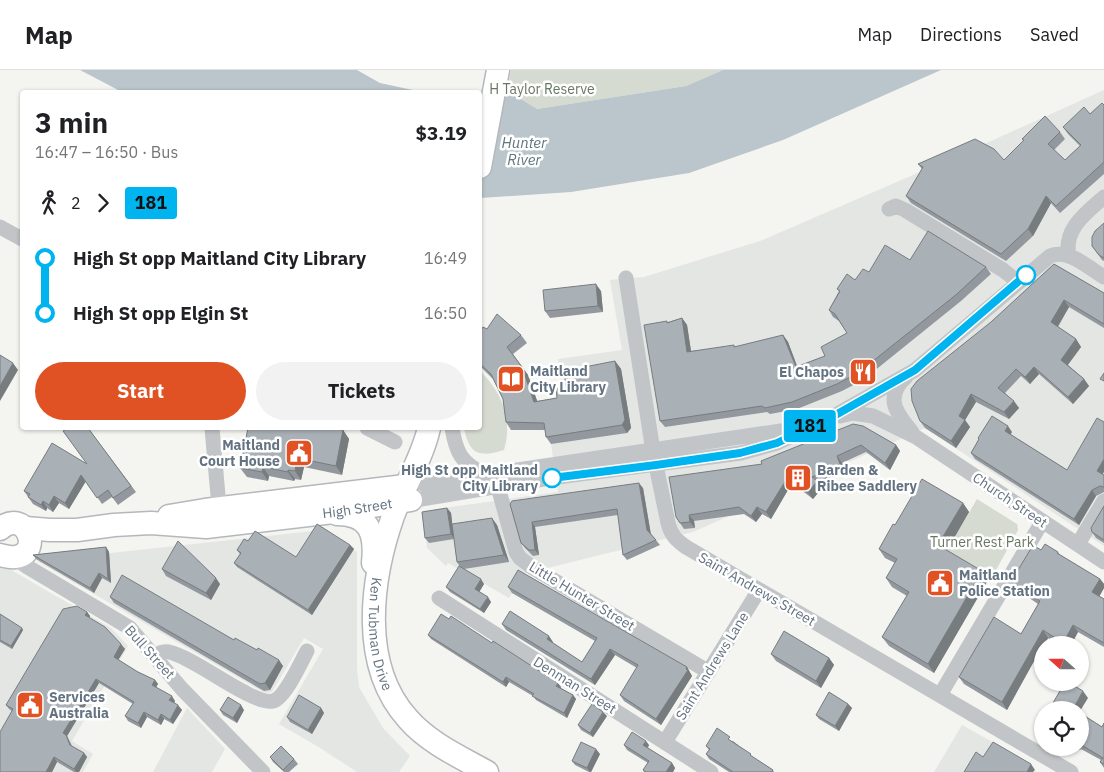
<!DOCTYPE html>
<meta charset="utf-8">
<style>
body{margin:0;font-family:"IBM Plex Sans",sans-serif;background:#f2f2f2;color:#202124;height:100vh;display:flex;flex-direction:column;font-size:19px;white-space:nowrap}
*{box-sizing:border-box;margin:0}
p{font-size:16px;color:#757577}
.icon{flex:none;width:28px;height:28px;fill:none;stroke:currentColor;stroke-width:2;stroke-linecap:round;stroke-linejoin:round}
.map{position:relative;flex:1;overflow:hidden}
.panel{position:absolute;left:20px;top:20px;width:462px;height:340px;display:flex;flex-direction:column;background:#fff;border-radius:5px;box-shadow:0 1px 4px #0004}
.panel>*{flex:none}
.badge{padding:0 10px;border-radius:4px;font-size:18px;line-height:32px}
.needle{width:32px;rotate:291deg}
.tools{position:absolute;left:1034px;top:566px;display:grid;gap:10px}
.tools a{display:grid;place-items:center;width:55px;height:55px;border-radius:50%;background:#fff;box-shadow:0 1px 4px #0004;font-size:25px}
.map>.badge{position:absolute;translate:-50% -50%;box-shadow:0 0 0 2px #fff}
.legs{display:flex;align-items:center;gap:8px;height:55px;padding:0 15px;font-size:16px}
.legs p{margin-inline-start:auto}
.headline{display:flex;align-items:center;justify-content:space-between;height:85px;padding:0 15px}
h1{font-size:28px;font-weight:800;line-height:38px}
.action{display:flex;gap:10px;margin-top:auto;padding:10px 15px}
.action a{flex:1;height:58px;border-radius:30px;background:#e05224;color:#fff;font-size:20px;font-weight:800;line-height:58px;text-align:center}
.action a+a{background:#f2f2f2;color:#202124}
ul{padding:0 15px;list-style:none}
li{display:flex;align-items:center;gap:18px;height:55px;font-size:19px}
li i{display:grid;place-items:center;width:8px;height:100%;margin:0 6px;background:currentColor}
li i::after{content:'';width:12px;height:12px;margin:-6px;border:4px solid;border-radius:50%;background:#fff}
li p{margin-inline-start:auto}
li:first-child i{background:linear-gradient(#0000 50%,currentColor 0)}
li:last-child i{background:linear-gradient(currentColor 50%,#0000 0)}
header{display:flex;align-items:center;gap:30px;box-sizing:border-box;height:70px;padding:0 25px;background:#fff;border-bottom:1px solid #e0e0e0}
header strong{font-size:24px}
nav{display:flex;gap:28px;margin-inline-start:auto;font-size:18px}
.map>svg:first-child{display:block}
.built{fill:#e4e6e4}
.green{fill:#d5dbd1}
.water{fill:#bac6cb}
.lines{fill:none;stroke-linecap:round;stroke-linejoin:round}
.secondary-casing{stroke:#b4b8bc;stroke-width:25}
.street{stroke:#c1c5c8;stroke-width:15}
.secondary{stroke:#fff;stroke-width:22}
.wall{fill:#92989d}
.shaded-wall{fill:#777c7f}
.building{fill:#aab1b6;stroke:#777c7f}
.line-1-casing{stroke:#fff;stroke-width:11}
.line-1{stroke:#00b5ef;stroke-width:8}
.stop-1-dot{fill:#fff;stroke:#00b5ef;stroke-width:2.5}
.labels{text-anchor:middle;stroke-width:5;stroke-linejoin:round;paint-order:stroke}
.park-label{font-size:14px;fill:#667862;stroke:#fff}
.poi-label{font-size:14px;font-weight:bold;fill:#637381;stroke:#fff;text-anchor:start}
.stop-label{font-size:14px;font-weight:bold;fill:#637381;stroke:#fff;text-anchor:end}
.street-label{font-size:14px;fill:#637381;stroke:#fff}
.water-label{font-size:15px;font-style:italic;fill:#5f767f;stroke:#fff}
</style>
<header>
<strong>Map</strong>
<nav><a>Map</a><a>Directions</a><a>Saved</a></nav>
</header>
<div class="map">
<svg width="1104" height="702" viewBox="0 0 1104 702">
<rect width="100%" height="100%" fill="#f4f4f0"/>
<!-- built -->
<path class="built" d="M1104,20V476L925,358L693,462L523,504L509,528L448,493L446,496L427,478L423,441L558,422L546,339L563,336L558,289L622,280L610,210L644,207L760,171L980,76Z
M322,460L357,482V599L359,617L383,658L410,686L399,702H357L317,676L279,654L323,579L304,568L272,622L265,623L37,491Z
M0,497H6L111,558L128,576L72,671L93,684L83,702H0Z
M187,638L225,679L212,702H153Z
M962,655L1014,684L1004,702H934Z"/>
<!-- green -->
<path class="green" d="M511,0H723L686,16L537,39L507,20Z
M480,301C502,322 513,350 504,380C479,388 469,384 464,358H480Z
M977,429L1017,454L1018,460L990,511L945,484Z"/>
<!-- water -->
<path class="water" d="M80,0H357L380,13L422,22H122Z
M723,0H941L783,70L689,103L571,122L480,128V25L507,20L537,39L686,16Z"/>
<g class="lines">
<!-- secondary casing -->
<g class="secondary-casing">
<g id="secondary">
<path d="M480,97L498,0"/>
<path id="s1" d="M429,358C422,389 404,416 393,446C371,509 359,595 408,649C429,673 460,687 487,702"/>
<path d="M337,444C370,444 376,464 373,493"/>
<path d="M169,446L205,440L405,416"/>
<path id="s2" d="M25,458L50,460H77L114,455L151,453L206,457L342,441L411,430"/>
<path d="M0,459C25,437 44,482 16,487C10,488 5,486 0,485"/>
</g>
</g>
<!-- street -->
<path class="street" d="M889,139L896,136L905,140L1003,200L1018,212
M0,157L22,169
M1069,186C1063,159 1086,143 1104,127
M626,208L653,381L668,453C671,465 676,470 686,477L1071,702
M906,307C884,327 896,343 912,362
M840,346L853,343L873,346L916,367L1104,492
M212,358L220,448
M367,358L395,372
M452,358C456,382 461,393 484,404
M423,414L794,359
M498,417L516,482L520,488L533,498L709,602
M415,430L550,408L741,383L777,373L832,347L915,300L1050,186C1068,178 1089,198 1104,207
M1078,474L1104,431
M17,487L19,491L26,496L130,558L182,619L263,702
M439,528L711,702
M154,586C159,583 163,581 169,582C194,587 254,636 273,631C285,628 301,592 307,581
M940,625L1042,452
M665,672L759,520"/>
<!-- secondary -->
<use href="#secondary" class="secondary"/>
</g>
<!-- wall -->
<path class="wall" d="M1104,35V104L1060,143L1051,133L1033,166L1006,191L911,133L906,126L922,99L918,94L1004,90L1024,71L1022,69L1060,62L1065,69L1054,80L1065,90L1080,76L1068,64L1063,57L1090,44Z
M1104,153V191L1102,190L1092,176Z
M910,190L986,197L991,204L961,231L863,310L842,321L797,339L770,344L767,342L665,357L660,351L668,252L682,248L687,255L691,281L735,277L783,265L788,272L797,296L825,286L847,263L839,251L833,247L829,240L839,221L837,219L869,202Z
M1054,194L1104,223V258L1069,237L1058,257L1076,269L1081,277L1068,295L1084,309L1089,316L1073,334L1039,304L1030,314L1021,306L1005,323L1019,338L1009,349L976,332L965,350L970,357L956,378L925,358L920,351L991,252Z
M601,221L603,242L550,248L545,241Z
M487,259L521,265L527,273L513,284L528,305L537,331L557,328L566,317L615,291L621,299L631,358L627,363L551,374L546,367L545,360H511L506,352L503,329L493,309L480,296V262Z
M863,356L896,375L900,381L890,400L866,382L842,393L845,401L818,413L822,418L813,429L792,413L771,449L762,444L756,452L744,444L694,451L695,458L684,459L676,447L762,394Z
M88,358L136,422L118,435L112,427L102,434L86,411L69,439L59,433L53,442L47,438L46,441L33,434L24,421L87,394Z
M343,360L349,369L342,405L304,397L301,410L295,409L294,411L269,406L268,411L247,407L240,398Z
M1012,362L1010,364L1067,400L1104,405V422L1096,426L1079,455L975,389L971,383L979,369L978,368Z
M643,418L651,464L660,475L627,490L623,485L618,445L535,457L539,485L533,486L525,478L521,473L510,434Z
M963,433L969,442L947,480L988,510L934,603L889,576L882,567L907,526L892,517L886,508L895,493L885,488L879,479L895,455Z
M1104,436V473L1096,468L1092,462Z
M447,438L451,443L452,454L497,455L509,492L464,499L484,514L479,522L491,532L484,543L450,522L446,517L460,497L457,492L454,469L429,473L425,468Z
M248,471L296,487L350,475L354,479L312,545L237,497L234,493L240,484L237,480Z
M106,477L109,482L111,513L102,508L94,523L36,489L33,485Z
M1041,480L1058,482L1060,485L1100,509L1104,514V518L1099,526L1104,529V577L1078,562L1071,575H1060L1048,568L1044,575H1042L1007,640L964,614L959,607L1021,564L1038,534L1016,519L1011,512Z
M162,499L220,514L211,530L166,506Z
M508,517L687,597L692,606L661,655L624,631L620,625L637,598L615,585L595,615L506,560L502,554L553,572L552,573L582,592L595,571L512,523Z
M110,527L234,570L283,596L270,620L264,621L114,533Z
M87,542L90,546L89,548L125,579L118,590L138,602L155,610L158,614L156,617L175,631L174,633L182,640L173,654L164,649L161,655L147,647L141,658L128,651L125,646L133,634L99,613L67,666L72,676L84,683L87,687L79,702H74L57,692L52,702H0L12,641L9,639L6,635Z
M0,544L23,560L12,579L0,572Z
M428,565L561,617V618L573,625L576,629L567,648L536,630L533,626L509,612L506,617L431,569Z
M771,584L829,588L834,595L821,618L776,591Z
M848,634L852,638L839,661L819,649L816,645Z
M321,638L324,643L312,664L290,652L287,647Z
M220,640H244L237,653L223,645Z
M1080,643L1102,657L1104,653V698L1100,692L1101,690L1081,679L1080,680L1076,678H1080Z
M607,646L593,667L581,660L578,655Z
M733,671L754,688L773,700L774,702H729L709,689L706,684L709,680L706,676Z
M624,675H649L648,678L672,693L675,698L673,702H644L643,700L648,693L627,680Z
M600,684L591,702H589L575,695L572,691Z
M270,687L294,689L298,694L289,702H284L273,692Z"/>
<!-- shaded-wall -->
<path class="shaded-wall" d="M1046,126L1051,133L1033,166L1028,159Z
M596,214L601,221L603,242L598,236Z
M1064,230L1069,237L1056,259L1051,252Z
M682,248L687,255L692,288L687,282Z
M783,265L788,272L800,304L796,297Z
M1076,269L1081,277L1066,297L1061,290Z
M615,291L621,299L631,358L627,363L622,355Z
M13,293L18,300L0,331V316Z
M522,297L528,305L540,339L534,332Z
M1034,297L1039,304L1030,314L1025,307Z
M1084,309L1089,316L1073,334L1068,327Z
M971,324L976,332L965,350L970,357L956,378L951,371L959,346Z
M1014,331L1019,338L1009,349L1004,342Z
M1008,356L1012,362L1009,367L1005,361Z
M343,360L349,369L342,405L336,396Z
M896,375L900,381L890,400L885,393Z
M837,386L842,393L845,401L840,394Z
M297,388L304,397L301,410L295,401Z
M1104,389V402L1101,407L1097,401Z
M263,397L269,406L268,411L262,402Z
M288,400L295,409L294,411L288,402Z
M81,405L86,411L69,439L65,433Z
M788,407L792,413L771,449L766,442Z
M817,411L822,418L813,429L808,423Z
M639,413L643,418L651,466L647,460Z
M1092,420L1096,426L1079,455L1074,449Z
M54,426L59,433L53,442L49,435Z
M43,431L47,438L46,441L41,435Z
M963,433L969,442L945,484L938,475Z
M757,437L762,444L756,452L751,446Z
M447,438L451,443L454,469L451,464Z
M689,445L694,451L695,458L690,452Z
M492,448L497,455L509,492L504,485Z
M532,452L535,457L539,485L535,480Z
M350,475L354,479L312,545L308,540Z
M106,477L109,482L111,513L108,509Z
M982,501L988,510L934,603L928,594Z
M99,503L102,508L94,523L90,518Z
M216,508L220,514L211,530L206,523Z
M481,509L484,514L478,524L475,519Z
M1100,509L1104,514V518L1098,529L1092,522Z
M488,527L491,532L484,543L480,539Z
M87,542L90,546L88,550L85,545Z
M1073,555L1078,562L1071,575H1065L1063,573Z
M22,558L23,560L12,579L11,576Z
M1043,560L1048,568L1044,575H1042V577L1007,640L1002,632Z
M549,566L553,572L551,575L547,569Z
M121,574L125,579L117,592L114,587Z
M610,579L615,585L595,615L591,609Z
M829,588L834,595L821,618L816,611Z
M279,590L283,596L270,620L265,613Z
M687,597L692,606L661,655L656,649Z
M506,607L509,612L506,617L503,612Z
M96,609L99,613L67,666L73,679L63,663Z
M155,610L158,614L155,619L152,615Z
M558,613L561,617L559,621L556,616Z
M1083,621L1088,628L1080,641V640H1074L1073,639Z
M573,625L576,629L567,648L564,643Z
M172,626L175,631L173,635L169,630Z
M848,634L852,638L839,661L835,656Z
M178,635L182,640L173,654L170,650Z
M241,635L244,640L237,653L233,648Z
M321,638L324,643L312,664L308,660Z
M144,642L147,647L141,658L138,653Z
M603,642L607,646L593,667L590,663Z
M161,644L164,649L161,655L158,650Z
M646,671L649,675L646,679L643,675Z
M596,679L600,684L591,702H590L587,698Z
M84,683L87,687L79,702H76L74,699Z
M54,687L57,692L52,702H46Z
M672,693L675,698L673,702H666Z
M1031,694L1035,700L1033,702H1027Z"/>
<!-- building -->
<path class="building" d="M1102,33L1104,35V92L1056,136L1046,126L1028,159L1001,184L906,126L923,97L918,94L975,69L994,79L1004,90L1024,70L1022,69L1045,46L1060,62L1048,74L1065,90L1081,75L1063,57L1084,37L1090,44Z
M1104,153V188L1099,185L1092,176V167L1095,161Z
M928,161L986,197L957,224L858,303L837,314L792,332L765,338L762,336L660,351L644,255L667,251V253L682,248L687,282L734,275V277L783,265L796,297L825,286L821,277L847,263L835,244L829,240L840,221L837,219L847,204L855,210L863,199L869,202L885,175L910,190Z
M1054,194L1104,223V254L1064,230L1051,252L1076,269L1061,290L1084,309L1068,327L1034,297L1025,307L1016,299L998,318L1014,331L1004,342L971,324L959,346L965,350L951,371L920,351L912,331L911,319L917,311L991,252Z
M596,214L598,236L545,241L543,220Z
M497,244L521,265L507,277L522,297L534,332L557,328L556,319L566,317L564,301L615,291L625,350L622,355L546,367L544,353L506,352L503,329L491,304L480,294V262L483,257L487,259Z
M0,285L13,293L0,316Z
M1104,303V311L1100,309Z
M992,346L1008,356L1005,361L1067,400L1097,348L1104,352V389L1097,401L1104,405V417L1100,416L1092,420L1074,449L971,383L979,369L978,368Z
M853,354L863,356L896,375L885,393L861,375L837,386L840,394L812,407L817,411L808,423L788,407L766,442L757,437L751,446L739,437L689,445L690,452L680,453L676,447L669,407L762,394L761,391Z
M64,358H88L131,416L113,428L108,420L97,428L81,405L65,433L54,426L49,435L43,431L41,435L28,427L30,424L24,421L52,373L87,394L63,361L65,360Z
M248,358H330L343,360L336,396L297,388L295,401L288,400V402L263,397L262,402L240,398Z
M922,409L963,433L938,475L982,501L928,594L882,567L909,522L886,508L897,489L879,479L893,454L895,455Z
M639,413L647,460L656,470L623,485L617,439L532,452L535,480H529L521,473L510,434L512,431Z
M1104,436V470L1092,462L1091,458Z
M447,438L451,464L425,468L422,442Z
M492,448L504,485L457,492L452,454Z
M317,454L350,475L308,540L234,493L241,483L237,480L244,469L248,471L255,461L296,487Z
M178,471L216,508L206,523L162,499Z
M1045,474L1058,482L1057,483L1100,509L1092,522L1104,529V573L1073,555L1063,573L1043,560L1002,632L959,607L994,547L1021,564L1040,531L1011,512L1033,475L1041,480Z
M106,477L108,509L99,503L90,518L33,485Z
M459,496L481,509L475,519L488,527L480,539L446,517Z
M518,500L687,597L686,599L688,600L656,649L620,625L638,595L610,579L591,609L502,554L510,541L549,566L547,569L582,592L597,568L508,517Z
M122,505L234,570L235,568L257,580L258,578L279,590L265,613L260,614L110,527Z
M77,536L87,542L85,545L105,557L121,574L114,587L138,602L155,610L152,615L172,626L169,630L178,635L170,650L161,644L158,650L144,642L138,653L125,646L134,632L96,609L63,663L66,665L70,675L84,683L74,699L54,687L46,702H0V662L13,639L6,635L63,539Z
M0,544L22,558L11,576L0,570Z
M441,544L449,549L451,546L492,573L493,571L558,613L556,616L573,625L564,643L532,626L534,624L506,607L503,612L428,565Z
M784,561L829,588L816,611L771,584Z
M1065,612H1068L1083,621L1073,639L1075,640H1049Z
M829,622L848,634L835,656L816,645Z
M299,625L321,638L308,660L287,647Z
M228,627L241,635L233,648L220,640Z
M592,634L603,642L590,663L578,655Z
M1080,643L1102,657L1104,653V694L1100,692L1103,688L1080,674Z
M1042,650V658L1039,656Z
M717,658L730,667L728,669L751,684L750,685L773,700L771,702H733L706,684L710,679L706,676Z
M632,662L646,671L643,675L672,693L666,702H646L643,700L649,691L624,675Z
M581,672L596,679L587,698L572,691Z
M993,672L1031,694L1027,702H964L976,682L983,687Z
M281,676L294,689L283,700L270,687Z"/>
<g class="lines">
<!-- line-1 casing -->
<g class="line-1-casing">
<path id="line-1" d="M552,408L656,395L740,383L777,373L832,347L915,300L1026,205"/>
</g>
<!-- line-1 -->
<use href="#line-1" class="line-1"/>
</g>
<!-- icons -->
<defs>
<g id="restaurant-square" transform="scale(1.4375)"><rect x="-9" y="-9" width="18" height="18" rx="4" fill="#e05224" stroke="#fff"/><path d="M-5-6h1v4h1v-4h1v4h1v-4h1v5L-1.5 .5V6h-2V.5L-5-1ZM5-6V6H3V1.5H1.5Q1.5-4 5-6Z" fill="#fff"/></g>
<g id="library-square" transform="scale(1.4375)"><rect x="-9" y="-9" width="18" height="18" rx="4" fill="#e05224" stroke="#fff"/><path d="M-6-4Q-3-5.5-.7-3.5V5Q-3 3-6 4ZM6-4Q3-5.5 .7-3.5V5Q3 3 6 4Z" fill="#fff"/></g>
<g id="civic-square" transform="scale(1.4375)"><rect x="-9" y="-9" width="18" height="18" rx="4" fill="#e05224" stroke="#fff"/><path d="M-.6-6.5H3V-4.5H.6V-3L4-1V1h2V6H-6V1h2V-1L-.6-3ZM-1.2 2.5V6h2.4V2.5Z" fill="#fff"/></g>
<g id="building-square" transform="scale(1.4375)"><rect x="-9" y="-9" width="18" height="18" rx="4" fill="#e05224" stroke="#fff"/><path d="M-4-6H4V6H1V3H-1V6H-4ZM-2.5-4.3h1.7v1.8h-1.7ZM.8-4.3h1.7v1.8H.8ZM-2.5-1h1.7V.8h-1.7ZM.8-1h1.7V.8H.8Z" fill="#fff"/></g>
</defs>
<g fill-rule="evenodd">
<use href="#restaurant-square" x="863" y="302"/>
<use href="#library-square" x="511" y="309"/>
<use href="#civic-square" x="299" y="383"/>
<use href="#building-square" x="798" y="408"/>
<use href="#civic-square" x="940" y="513"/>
<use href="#civic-square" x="30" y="635"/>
</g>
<!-- markers -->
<g class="stop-1-dot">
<circle cx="1026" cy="205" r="9"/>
<circle cx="552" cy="408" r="9"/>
</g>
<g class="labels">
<!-- park labels -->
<g class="park-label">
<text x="542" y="24">H Taylor Reserve</text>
<text x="982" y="477">Turner Rest Park</text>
</g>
<!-- poi labels -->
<g class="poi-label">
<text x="530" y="306">Maitland<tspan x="530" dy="16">City Library</tspan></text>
<text x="844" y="307" text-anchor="end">El Chapos</text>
<text x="280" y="380" text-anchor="end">Maitland<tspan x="280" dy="16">Court House</tspan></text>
<text x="817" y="405">Barden &amp;<tspan x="817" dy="16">Ribee Saddlery</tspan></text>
<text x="959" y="510">Maitland<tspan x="959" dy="16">Police Station</tspan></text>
<text x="49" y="632">Services<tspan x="49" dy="16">Australia</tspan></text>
</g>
<!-- stop labels -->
<g class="stop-label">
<text x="538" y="405">High St opp Maitland<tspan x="538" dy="16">City Library</tspan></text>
</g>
<!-- street labels -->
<g class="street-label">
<text transform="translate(1010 430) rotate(34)" y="5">Church Street</text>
<text dy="5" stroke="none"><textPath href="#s2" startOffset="334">High Street</textPath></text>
<text transform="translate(757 519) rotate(30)" y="5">Saint Andrews Street</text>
<text transform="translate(582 526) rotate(31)" y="5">Little Hunter Street</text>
<text dy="5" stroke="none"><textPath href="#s1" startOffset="216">Ken Tubman Drive</textPath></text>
<text transform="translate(150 582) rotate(48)" y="5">Bull Street</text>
<text transform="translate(712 596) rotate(-58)" y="5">Saint Andrews Lane</text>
<text transform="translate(575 615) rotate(32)" y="5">Denman Street</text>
</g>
<!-- water labels -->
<g class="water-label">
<text x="524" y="78">Hunter<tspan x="524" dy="17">River</tspan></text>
</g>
</g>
</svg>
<div class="tools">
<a><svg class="needle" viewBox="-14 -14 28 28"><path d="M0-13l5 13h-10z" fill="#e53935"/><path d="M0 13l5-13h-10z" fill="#757577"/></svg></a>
<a><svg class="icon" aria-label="locate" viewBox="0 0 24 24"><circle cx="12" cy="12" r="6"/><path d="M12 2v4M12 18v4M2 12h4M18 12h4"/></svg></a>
</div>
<b class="badge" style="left:810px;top:356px;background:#00b5ef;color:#111">181</b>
<section class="panel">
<div class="headline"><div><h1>3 min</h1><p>16:47 – 16:50 · Bus</p></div><b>$3.19</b></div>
<div class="legs"><svg class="icon" aria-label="walk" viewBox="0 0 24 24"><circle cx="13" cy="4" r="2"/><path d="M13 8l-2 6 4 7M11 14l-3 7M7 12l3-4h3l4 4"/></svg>2<svg class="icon" aria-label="forward" viewBox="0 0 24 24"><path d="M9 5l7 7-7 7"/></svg><b class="badge" style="background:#00b5ef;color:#111">181</b></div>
<ul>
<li><i style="color:#00b5ef"></i><b>High St opp Maitland City Library</b><p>16:49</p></li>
<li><i style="color:#00b5ef"></i><b>High St opp Elgin St</b><p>16:50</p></li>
</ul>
<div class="action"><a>Start</a><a>Tickets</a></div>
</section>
</div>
